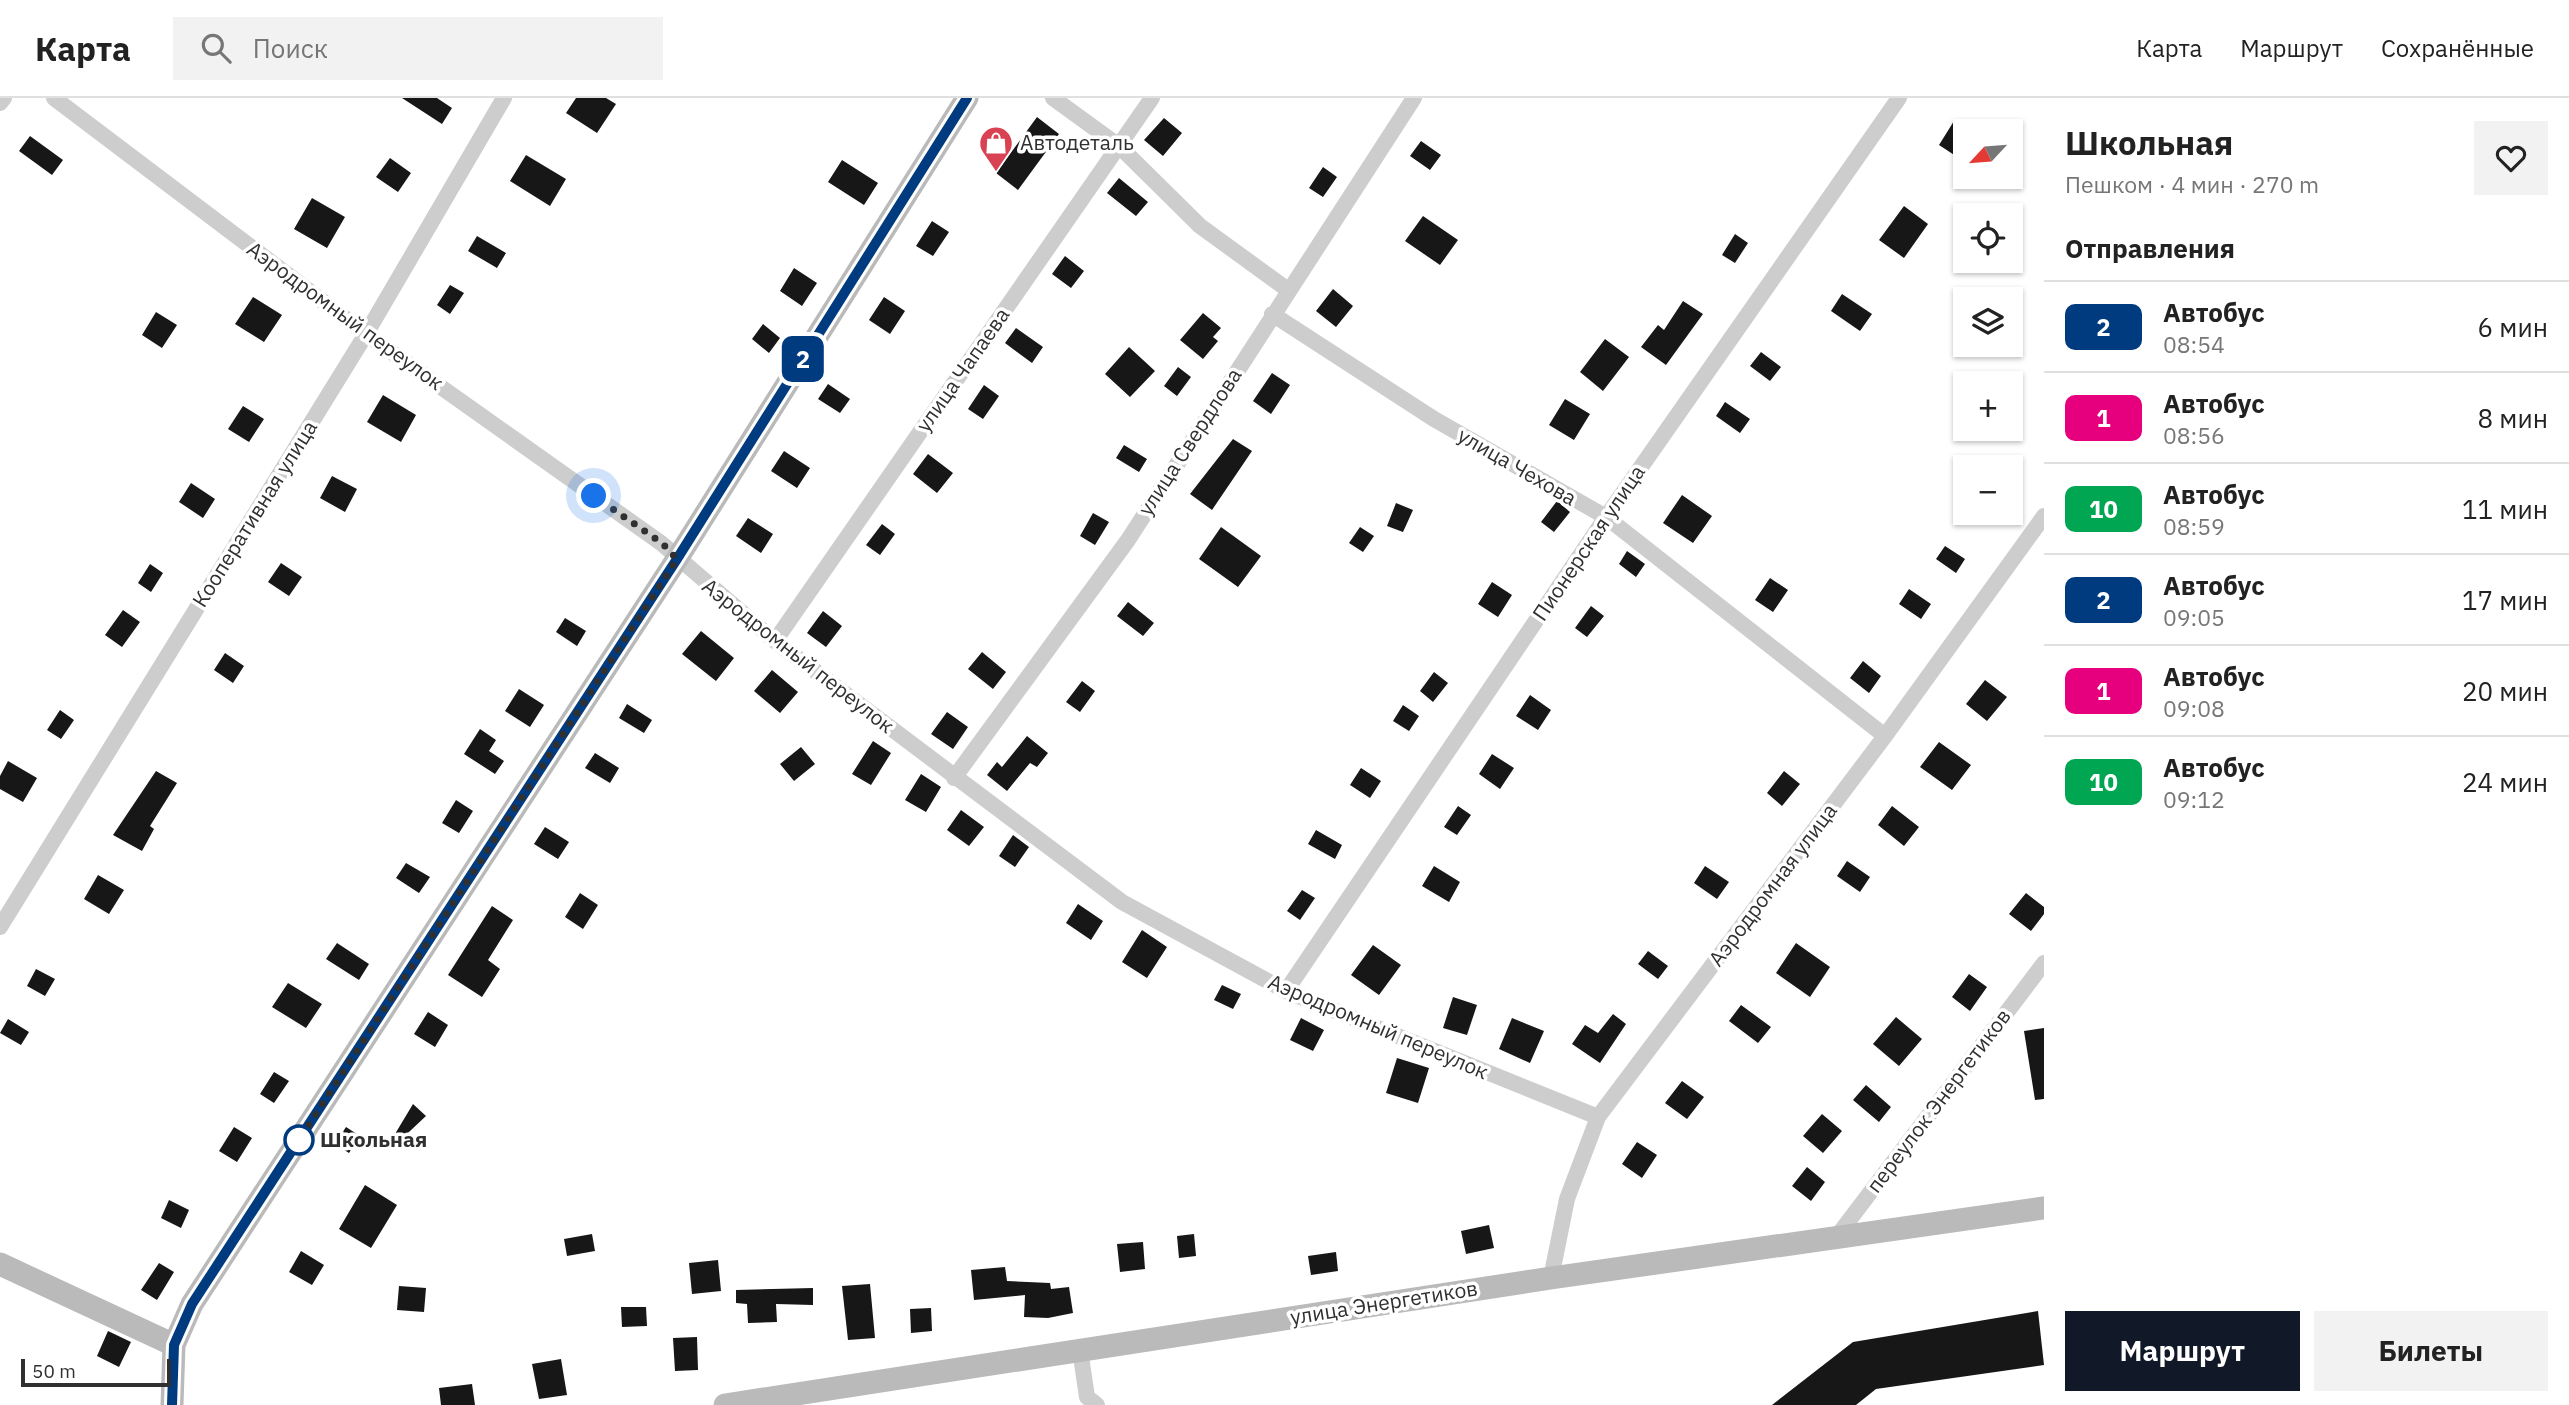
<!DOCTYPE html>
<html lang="ru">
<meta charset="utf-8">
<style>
body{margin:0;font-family:"IBM Plex Sans",sans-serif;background:#f2f2f2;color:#222;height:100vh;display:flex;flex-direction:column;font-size:26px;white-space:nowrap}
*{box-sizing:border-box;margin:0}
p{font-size:23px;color:#767676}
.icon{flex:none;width:38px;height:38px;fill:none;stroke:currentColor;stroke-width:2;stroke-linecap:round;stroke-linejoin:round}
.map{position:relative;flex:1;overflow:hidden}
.details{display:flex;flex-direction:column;background:#fff;width:525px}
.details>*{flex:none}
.badge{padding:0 14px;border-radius:10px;font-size:24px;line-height:46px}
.needle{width:46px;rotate:244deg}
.fabs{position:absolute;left:1953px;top:21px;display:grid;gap:14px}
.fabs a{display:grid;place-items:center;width:70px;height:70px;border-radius:0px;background:#fff;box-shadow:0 2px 5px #0004;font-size:35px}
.scale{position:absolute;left:21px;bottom:18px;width:150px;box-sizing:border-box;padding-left:7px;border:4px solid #303030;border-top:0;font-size:19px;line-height:24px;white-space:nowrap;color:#303030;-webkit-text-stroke:5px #fff;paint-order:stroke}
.you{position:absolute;width:35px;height:35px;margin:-18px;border:5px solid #fff;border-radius:50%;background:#1a73e8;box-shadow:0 0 0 10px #1a73e833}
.map>.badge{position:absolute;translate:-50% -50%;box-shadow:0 0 0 4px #fff}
h2{padding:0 21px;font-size:26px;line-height:63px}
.round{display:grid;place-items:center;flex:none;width:74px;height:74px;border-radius:0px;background:#f2f2f2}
.overview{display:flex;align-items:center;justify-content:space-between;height:119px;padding:0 21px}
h1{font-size:33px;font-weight:700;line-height:52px}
.action{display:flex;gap:14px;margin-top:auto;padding:14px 21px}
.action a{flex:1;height:80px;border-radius:0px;background:#111827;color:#fff;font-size:28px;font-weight:700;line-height:80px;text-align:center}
.action a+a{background:#f2f2f2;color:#222}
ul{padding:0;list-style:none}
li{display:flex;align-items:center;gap:21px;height:91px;padding:0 21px;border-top:2px solid #e0e0e0}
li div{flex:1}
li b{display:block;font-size:26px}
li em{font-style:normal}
li .badge{min-width:77px;font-weight:700;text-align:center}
header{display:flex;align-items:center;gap:42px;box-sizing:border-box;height:98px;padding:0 35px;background:#fff;border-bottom:2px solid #e0e0e0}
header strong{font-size:33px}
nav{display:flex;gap:38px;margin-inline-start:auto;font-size:24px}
.search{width:490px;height:63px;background:#f2f2f2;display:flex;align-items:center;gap:18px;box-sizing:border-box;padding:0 24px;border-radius:0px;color:#767676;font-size:26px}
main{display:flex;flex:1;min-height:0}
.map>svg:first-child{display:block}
.building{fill:#171717}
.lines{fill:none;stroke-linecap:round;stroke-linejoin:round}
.street{stroke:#cdcdcd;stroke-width:16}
.secondary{stroke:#bababa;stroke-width:23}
.line-casing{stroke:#fff;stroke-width:16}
.line{stroke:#003b80;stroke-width:10}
.walk{stroke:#303030;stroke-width:7;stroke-dasharray:0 12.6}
.stop-dot{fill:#fff;stroke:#003b80;stroke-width:3.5}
.labels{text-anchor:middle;stroke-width:7;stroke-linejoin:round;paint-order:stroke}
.poi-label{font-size:21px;fill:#303030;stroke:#fff;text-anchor:start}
.street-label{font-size:21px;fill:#303030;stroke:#fff}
.stop-label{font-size:21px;font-weight:bold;fill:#303030;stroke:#fff;text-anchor:start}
</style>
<header>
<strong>Карта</strong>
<div class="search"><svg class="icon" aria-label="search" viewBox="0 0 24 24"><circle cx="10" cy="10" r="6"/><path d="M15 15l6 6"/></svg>Поиск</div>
<nav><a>Карта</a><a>Маршрут</a><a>Сохранённые</a></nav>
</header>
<main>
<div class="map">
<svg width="2044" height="1307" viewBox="0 0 2044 1307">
<rect width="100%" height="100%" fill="#fff"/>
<!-- building -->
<path class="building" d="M402,0H437L452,10L442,26Z
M576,0H606L616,6L597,35L566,15Z
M1037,19L1059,36L1018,92L996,75Z
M1164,20L1182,35L1163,58L1144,42Z
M1954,23L1965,30V64L1939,47Z
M30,38L63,62L52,77L19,53Z
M1421,43L1441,57L1430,72L1410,58Z
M526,57L566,81L550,108L510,83Z
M390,60L411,75L398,94L376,79Z
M842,62L878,85L864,107L828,84Z
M1323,69L1337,79L1323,99L1309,90Z
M1119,80L1148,104L1136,118L1107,95Z
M312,100L345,119L327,150L294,131Z
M1904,108L1928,126L1904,160L1879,142Z
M1423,118L1458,142L1440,167L1405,143Z
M932,123L949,134L933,158L916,148Z
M1735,136L1748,145L1735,165L1722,157Z
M477,138L506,155L497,170L468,153Z
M1065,158L1084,173L1071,190L1052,176Z
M794,170L817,185L802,208L780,193Z
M450,187L464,195L450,216L437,207Z
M1333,191L1353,208L1336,229L1316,213Z
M1842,196L1872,216L1860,233L1831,213Z
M253,199L282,217L264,244L235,226Z
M884,199L905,213L890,236L869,222Z
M1683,203L1703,216L1666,267L1641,249L1658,227L1664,232Z
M156,214L177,227L162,250L142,237Z
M1203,215L1221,230L1213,239L1218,243L1203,261L1180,242Z
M763,226L780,240L769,255L752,241Z
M1016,230L1043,249L1032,265L1005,245Z
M1605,241L1629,259L1603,293L1580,274Z
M1129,249L1155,273L1130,299L1105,276Z
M1761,254L1781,269L1770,283L1750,268Z
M1178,269L1191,279L1177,298L1164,288Z
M1272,275L1290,287L1271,316L1253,303Z
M828,286L850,301L840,315L818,301Z
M984,287L999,298L983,321L968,311Z
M383,297L416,317L401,344L367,324Z
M1565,301L1590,316L1574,342L1549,327Z
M1725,304L1750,321L1740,335L1716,318Z
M243,308L264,321L249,344L228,331Z
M1233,341L1252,353L1212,412L1190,396Z
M1124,347L1147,361L1139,374L1116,360Z
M784,353L810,370L797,390L771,373Z
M928,356L953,375L937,395L913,376Z
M332,378L357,391L345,414L320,400Z
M191,385L215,401L203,420L179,404Z
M1682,397L1712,418L1693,445L1663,425Z
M1557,403L1570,414L1554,434L1541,424Z
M1396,405L1413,412L1403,434L1387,428Z
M1093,415L1109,424L1095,447L1080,438Z
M748,420L773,436L761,455L736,438Z
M882,426L895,436L880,457L866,447Z
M1221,429L1261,458L1238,489L1199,461Z
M1360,429L1374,438L1363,454L1349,445Z
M1945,448L1965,461L1956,475L1936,461Z
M1627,453L1645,466L1636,479L1619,466Z
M281,465L302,479L289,498L268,484Z
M150,466L163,475L151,494L138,485Z
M1770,480L1788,492L1773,514L1755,502Z
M1492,484L1512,497L1498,519L1478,506Z
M1909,491L1931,506L1921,521L1899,506Z
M1128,504L1154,525L1143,538L1117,518Z
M1591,508L1604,518L1587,539L1575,530Z
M123,512L140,524L122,549L105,537Z
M823,513L842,528L826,549L807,535Z
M565,520L586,533L577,548L556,534Z
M701,533L734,560L716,583L682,556Z
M982,554L1006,574L993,591L968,571Z
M225,555L244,568L233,585L214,572Z
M1863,563L1881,578L1869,595L1850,580Z
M772,572L798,594L780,615L754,593Z
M1434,574L1448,585L1433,604L1420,593Z
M1985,582L2007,599L1987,623L1966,606Z
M1082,583L1095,593L1080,614L1066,604Z
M519,591L544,607L530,629L505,613Z
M1530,597L1551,612L1538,632L1516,618Z
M627,606L652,622L644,635L619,620Z
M1403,607L1419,618L1409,633L1393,623Z
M60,612L74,622L61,641L47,632Z
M947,614L968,629L953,651L931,636Z
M480,631L496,642L489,653L504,663L495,676L464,656Z
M1027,638L1048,655L1037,669L1030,665L1007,693L987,677L997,664L1002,669Z
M873,643L891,655L871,687L852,676Z
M1939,644L1971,667L1952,692L1920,669Z
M801,649L815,666L794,683L780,666Z
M595,655L619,670L610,685L585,670Z
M1492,656L1514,670L1500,691L1479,676Z
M8,663L37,680L23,704L0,691V678Z
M1361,670L1381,683L1370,700L1350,687Z
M156,673L177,685L150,728L154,731L142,753L113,737Z
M1784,673L1800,686L1782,708L1767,695Z
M921,676L941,689L926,714L905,702Z
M456,702L473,713L459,735L442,725Z
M1458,708L1471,717L1457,737L1444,729Z
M1892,708L1919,729L1904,748L1878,727Z
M961,712L984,729L969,748L947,732Z
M545,729L569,744L558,761L534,746Z
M1316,732L1342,747L1335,761L1308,746Z
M1013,737L1029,749L1015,769L999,758Z
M1847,763L1870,779L1860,794L1837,778Z
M406,765L430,779L419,795L396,780Z
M1434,768L1460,784L1449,804L1422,788Z
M1705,768L1729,784L1717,801L1694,785Z
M98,777L124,792L109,816L84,801Z
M1302,792L1315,800L1300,822L1287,813Z
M580,795L598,807L583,831L565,819Z
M2026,795L2044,809V816L2031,833L2009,816Z
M1078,806L1103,823L1091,842L1066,825Z
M492,808L513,822L488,862L500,871L482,899L448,877Z
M1142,832L1167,849L1147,880L1122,864Z
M337,845L369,866L359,882L326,861Z
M1796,845L1830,869L1810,899L1776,875Z
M1373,847L1401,867L1379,897L1351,877Z
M1648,853L1668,868L1658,881L1638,866Z
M36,871L55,881L45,898L27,888Z
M1969,876L1987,889L1970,913L1952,899Z
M288,885L322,906L306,930L272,909Z
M1222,887L1241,896L1233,911L1214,902Z
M1453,899L1477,907L1467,937L1443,930Z
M1741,907L1771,929L1758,945L1729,923Z
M428,914L448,927L435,949L414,936Z
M1613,916L1626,926L1600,965L1572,946L1585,927L1598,935Z
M1896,919L1922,941L1899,968L1873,946Z
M1301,920L1324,932L1313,953L1290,942Z
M1512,920L1544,933L1530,965L1499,951Z
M8,921L29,934L21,947L0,935Z
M2044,930V1001L2035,1002L2024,933Z
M1397,960L1429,970L1418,1005L1386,995Z
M274,974L289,983L274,1005L260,996Z
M1682,983L1704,999L1687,1021L1665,1005Z
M1866,987L1891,1009L1879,1024L1853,1002Z
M413,1006L426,1018L393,1049L389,1046Z
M1822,1016L1842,1033L1823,1055L1803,1038Z
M234,1029L252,1040L237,1064L219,1053Z
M346,1029L360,1038L349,1055L335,1046Z
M1637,1044L1657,1057L1642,1080L1622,1066Z
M1807,1069L1825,1084L1811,1103L1792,1088Z
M365,1087L397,1107L371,1150L339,1131Z
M169,1102L189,1112L181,1130L161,1120Z
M1489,1127L1494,1150L1466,1156L1461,1133Z
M592,1136L595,1153L567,1158L564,1141Z
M1194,1136L1196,1158L1179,1160L1177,1138Z
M1143,1144L1145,1171L1120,1174L1117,1146Z
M301,1153L324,1167L312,1187L289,1174Z
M1336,1154L1338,1173L1311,1177L1308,1158Z
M718,1162L721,1193L692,1196L689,1165Z
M159,1165L174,1174L157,1202L141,1192Z
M1005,1169L1007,1183L1050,1185L1051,1191L1069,1189L1073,1215L1048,1220L1024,1219L1025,1197L974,1202L971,1172Z
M870,1186L875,1240L848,1242L842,1188Z
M399,1188L426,1190L424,1214L397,1212Z
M813,1190V1207L776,1206L777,1224L748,1225L747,1206L736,1205V1192Z
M621,1209H646L647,1228L622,1229Z
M931,1210L932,1233L911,1235L910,1211Z
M2038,1213L2044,1267L1876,1291L1856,1307H1772L1853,1244Z
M108,1233L131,1244L119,1269L97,1258Z
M697,1239L698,1272L675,1273L673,1240Z
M561,1261L567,1297L539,1301L532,1266Z
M472,1286L475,1307H441L439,1290Z"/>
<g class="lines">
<!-- street -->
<path class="street" d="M54,0L366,236L661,445L775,543L1122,804L1286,893L1598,1019
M1053,0L1119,48L1200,128L1288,192
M0,5L4,0
M1272,216L1434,321L1606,419L1885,638
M775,543L1152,0
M954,680L1128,442L1414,0
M0,829L366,236L504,0
M1286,893L1606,419L1899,0
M1835,1141L2044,865
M1551,1180L1567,1101L1598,1019L1885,638L2044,418
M1080,1252L1087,1299L1097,1307"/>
<!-- secondary -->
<path class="secondary" d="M0,1166L174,1247
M172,1307L174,1247L192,1206L677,461L967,0
M725,1307L1551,1180L2044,1110"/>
</g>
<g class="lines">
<!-- line casing -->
<g class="line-casing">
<path id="line" d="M172,1307L174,1247L192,1206L677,461L967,0"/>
</g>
<!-- line -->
<use href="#line" class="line"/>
<!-- walk -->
<path class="walk" d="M299,1042L297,1045L677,461L662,445L594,398"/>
</g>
<!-- icons -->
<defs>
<g id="shop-pin" transform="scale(1.75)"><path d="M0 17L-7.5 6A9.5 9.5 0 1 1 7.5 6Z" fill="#d84253" stroke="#fff"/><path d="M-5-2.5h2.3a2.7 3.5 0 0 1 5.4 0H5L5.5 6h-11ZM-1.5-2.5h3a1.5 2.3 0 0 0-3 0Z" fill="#fff"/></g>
</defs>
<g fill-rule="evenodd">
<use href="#shop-pin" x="996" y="45"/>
</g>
<!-- markers -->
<circle class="stop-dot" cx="299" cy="1042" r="14"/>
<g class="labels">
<!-- poi labels -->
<g class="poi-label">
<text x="1020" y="52">Автодеталь</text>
</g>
<!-- street labels -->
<g class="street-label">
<text transform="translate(345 218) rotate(36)" y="7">Аэродромный переулок</text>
<text transform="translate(963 272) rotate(-55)" y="7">улица Чапаева</text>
<text transform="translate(1190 344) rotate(-57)" y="7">улица Свердлова</text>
<text transform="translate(1517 369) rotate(30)" y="7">улица Чехова</text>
<text transform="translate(255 416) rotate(-58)" y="7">Кооперативная улица</text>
<text transform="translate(1589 445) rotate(-56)" y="7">Пионерская улица</text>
<text transform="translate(798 558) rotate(38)" y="7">Аэродромный переулок</text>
<text transform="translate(1773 787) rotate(-53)" y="7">Аэродромная улица</text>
<text transform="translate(1378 929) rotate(23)" y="7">Аэродромный переулок</text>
<text transform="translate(1939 1003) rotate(-53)" y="7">переулок Энергетиков</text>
<text transform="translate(1384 1205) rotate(-9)" y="7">улица Энергетиков</text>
</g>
<!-- stop labels -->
<g class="stop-label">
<text x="320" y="1049">Школьная</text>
</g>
</g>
</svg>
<div class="fabs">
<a><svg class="needle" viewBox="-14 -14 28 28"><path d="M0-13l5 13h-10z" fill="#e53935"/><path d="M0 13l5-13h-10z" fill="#767676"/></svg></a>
<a><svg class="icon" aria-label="locate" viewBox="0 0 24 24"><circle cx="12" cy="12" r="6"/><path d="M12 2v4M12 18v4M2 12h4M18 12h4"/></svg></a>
<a><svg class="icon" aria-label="layers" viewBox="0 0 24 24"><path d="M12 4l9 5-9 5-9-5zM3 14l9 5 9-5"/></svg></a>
<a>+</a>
<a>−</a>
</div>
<div class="scale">50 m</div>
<div class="you" style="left:594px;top:398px"></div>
<b class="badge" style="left:803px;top:261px;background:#003b80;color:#fff">2</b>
</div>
<section class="details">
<div class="overview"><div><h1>Школьная</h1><p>Пешком · 4 мин · 270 m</p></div><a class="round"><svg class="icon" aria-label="heart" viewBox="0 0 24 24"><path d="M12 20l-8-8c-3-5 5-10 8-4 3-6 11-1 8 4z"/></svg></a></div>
<h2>Отправления</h2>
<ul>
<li><span class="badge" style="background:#003b80;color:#fff">2</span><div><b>Автобус</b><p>08:54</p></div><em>6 мин</em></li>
<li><span class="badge" style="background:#e6007e;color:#fff">1</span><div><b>Автобус</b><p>08:56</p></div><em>8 мин</em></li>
<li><span class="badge" style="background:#00a651;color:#fff">10</span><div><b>Автобус</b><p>08:59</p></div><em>11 мин</em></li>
<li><span class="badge" style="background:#003b80;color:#fff">2</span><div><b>Автобус</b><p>09:05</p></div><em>17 мин</em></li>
<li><span class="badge" style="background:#e6007e;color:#fff">1</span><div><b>Автобус</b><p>09:08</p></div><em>20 мин</em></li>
<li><span class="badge" style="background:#00a651;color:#fff">10</span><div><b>Автобус</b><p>09:12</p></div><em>24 мин</em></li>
</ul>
<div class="action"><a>Маршрут</a><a>Билеты</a></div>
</section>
</main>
